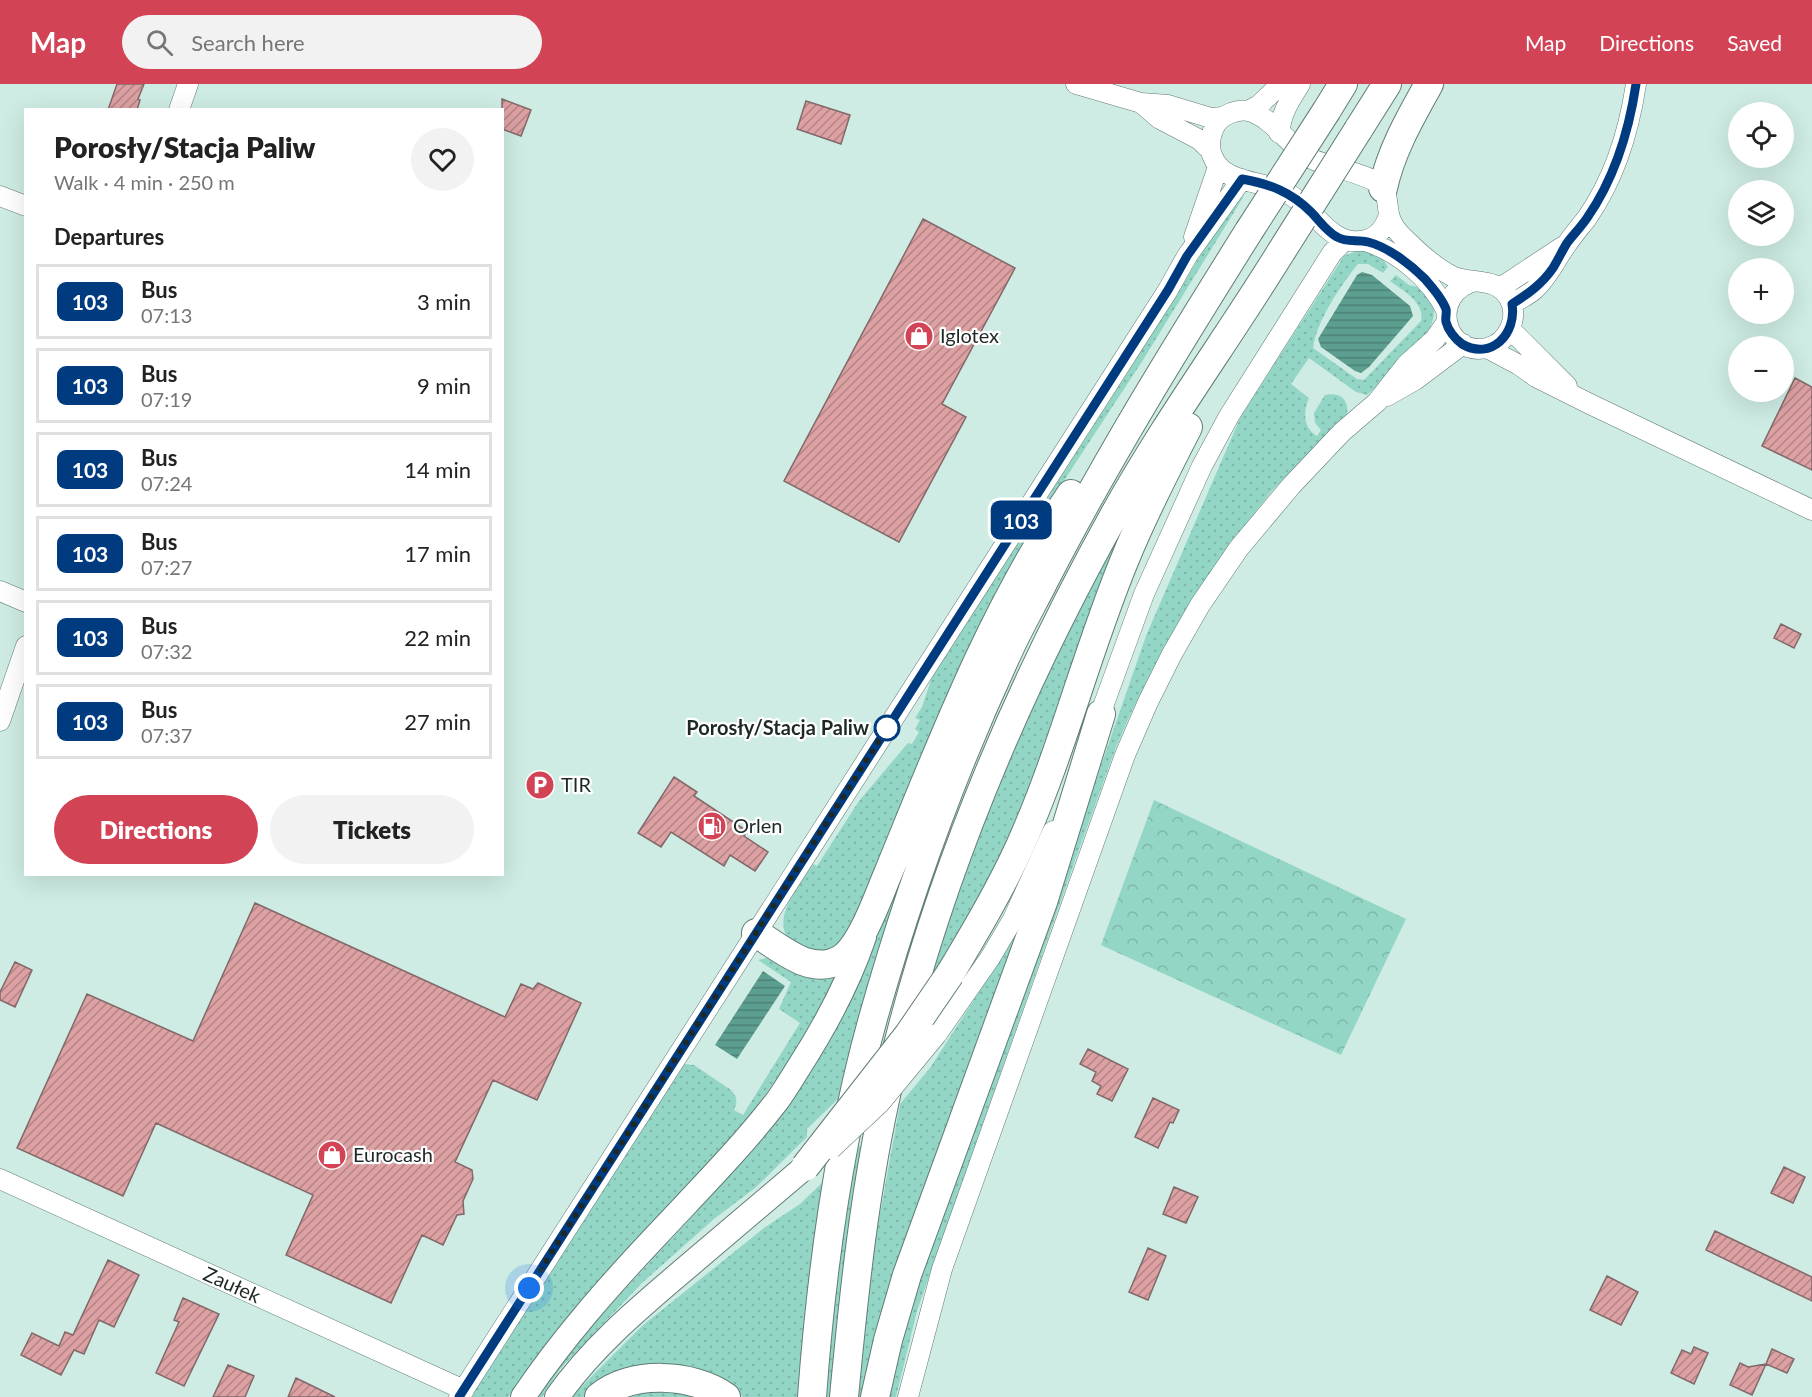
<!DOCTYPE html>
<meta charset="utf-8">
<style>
body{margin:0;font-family:Lato,sans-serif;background:#f2f2f2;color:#222;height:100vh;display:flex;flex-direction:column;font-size:22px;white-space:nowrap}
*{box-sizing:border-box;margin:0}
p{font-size:20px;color:#767676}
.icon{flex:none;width:33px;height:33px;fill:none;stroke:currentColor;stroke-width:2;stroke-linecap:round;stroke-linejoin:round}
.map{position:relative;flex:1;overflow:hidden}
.panel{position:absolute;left:24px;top:24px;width:480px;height:768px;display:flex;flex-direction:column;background:#fff;border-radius:0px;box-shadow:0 6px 24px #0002}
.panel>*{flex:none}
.badge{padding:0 12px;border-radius:9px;font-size:21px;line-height:39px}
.controls{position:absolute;left:1728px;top:18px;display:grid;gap:12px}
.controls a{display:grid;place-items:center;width:66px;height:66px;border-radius:50%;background:#fff;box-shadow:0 6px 24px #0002;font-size:30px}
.you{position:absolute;width:30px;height:30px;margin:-15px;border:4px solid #fff;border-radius:50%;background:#1a73e8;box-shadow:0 0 0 9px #1a73e833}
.map>.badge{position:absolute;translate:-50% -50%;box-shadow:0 0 0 3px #fff}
h2{padding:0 30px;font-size:22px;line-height:54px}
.round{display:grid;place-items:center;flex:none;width:63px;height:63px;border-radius:32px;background:#f2f2f2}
.headline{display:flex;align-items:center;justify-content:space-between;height:102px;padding:0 30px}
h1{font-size:28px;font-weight:800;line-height:45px}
.primary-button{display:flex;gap:12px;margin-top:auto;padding:12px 30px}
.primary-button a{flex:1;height:69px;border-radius:36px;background:#d34356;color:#fff;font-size:24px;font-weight:800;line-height:69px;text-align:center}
.primary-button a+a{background:#f2f2f2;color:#222}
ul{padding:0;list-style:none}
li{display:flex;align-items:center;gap:18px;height:75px;margin:0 12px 9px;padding:0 18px;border:3px solid #e0e0e0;border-radius:0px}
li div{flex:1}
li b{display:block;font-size:22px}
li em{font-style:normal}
li .badge{min-width:66px;font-weight:700;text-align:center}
header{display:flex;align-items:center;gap:36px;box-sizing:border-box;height:84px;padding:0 30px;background:#d34356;color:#fff}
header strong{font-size:28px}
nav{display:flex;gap:33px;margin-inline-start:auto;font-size:21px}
.search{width:420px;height:54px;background:#f2f2f2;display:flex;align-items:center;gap:15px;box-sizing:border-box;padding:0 21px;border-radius:33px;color:#767676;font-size:22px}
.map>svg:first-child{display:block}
.grass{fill:url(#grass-dots)}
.forest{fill:url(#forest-crowns)}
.water{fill:url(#water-rules)}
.building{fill:url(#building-hatch);stroke:#826869;stroke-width:1.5}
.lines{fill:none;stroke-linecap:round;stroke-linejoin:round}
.minor-casing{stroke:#617c76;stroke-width:21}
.major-casing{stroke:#617c76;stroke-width:26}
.highway-casing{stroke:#617c76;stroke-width:30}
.minor{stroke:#fff;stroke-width:20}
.major{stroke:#fff;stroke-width:24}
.highway{stroke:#fff;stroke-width:28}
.minor-bridge-casing{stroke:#617c76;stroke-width:21;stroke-linecap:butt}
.highway-bridge-casing{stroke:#617c76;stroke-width:30;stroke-linecap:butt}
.minor-bridge{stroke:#fff;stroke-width:20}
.highway-bridge{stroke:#fff;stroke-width:28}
.line-casing{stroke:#fff;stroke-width:14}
.line{stroke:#003b80;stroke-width:9}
.walk{stroke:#1e2926;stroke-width:6;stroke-dasharray:0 10.8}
.stop-dot{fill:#fff;stroke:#003b80;stroke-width:3}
.labels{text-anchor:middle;stroke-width:4.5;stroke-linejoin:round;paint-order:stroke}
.poi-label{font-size:20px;fill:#1e2926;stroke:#fff;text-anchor:start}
.stop-label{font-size:20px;font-weight:bold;fill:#1e2926;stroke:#fff;text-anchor:end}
.street-label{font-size:20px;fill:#1e2926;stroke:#fff}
</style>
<header>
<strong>Map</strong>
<div class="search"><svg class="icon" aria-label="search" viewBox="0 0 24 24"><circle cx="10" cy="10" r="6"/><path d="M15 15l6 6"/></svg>Search here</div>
<nav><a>Map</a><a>Directions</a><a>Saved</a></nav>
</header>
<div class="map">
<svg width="1812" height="1313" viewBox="0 0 1812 1313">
<defs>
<pattern id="grass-dots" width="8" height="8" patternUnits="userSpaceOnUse" patternTransform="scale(1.5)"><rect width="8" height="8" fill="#93d6c6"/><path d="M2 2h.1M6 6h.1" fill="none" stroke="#7eb8aa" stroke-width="1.8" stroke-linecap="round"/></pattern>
<pattern id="forest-crowns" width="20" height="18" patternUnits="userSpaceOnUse" patternTransform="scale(1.5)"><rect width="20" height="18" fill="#93d6c6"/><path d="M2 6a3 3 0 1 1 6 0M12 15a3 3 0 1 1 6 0" fill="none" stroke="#7eb8aa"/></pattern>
<pattern id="water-rules" width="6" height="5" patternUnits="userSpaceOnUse" patternTransform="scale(1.5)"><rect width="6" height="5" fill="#5c9e90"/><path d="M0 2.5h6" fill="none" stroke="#4b8175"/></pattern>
<pattern id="building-hatch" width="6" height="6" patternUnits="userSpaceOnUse" patternTransform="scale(1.5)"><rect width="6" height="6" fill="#dda1a3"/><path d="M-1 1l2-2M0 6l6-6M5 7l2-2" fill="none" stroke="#b38385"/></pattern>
</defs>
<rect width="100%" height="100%" fill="#ceece4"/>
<!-- grass -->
<path class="grass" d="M1244,112L1143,276L1031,447L856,837L833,870C822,868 805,867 796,862C765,841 799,801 813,780L817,782L859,717L908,659L912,660L919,648L915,645L920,636L915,634L922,623L932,593L1121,299L1233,119Z
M1364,164L1379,169L1388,183L1383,189L1368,180H1358C1341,201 1317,236 1313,264L1357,295L1364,296L1421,237C1425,218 1403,207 1390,197L1396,191L1409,201L1422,204C1425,208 1431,214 1433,219C1442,253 1389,291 1367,311L1356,308L1309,274L1291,300L1309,314C1303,327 1303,344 1317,352L1321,346L1315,339L1314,329L1325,311C1340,308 1349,315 1347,330L1271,408L1226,466L1165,561L1131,629L1116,663L1076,774L917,1227L896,1313H886L917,1193L1014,932L1146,552L1241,332L1344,172Z
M1132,424L1018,735L969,835L932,893C939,867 946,840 955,814C1001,679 1063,549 1132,424Z
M959,642L845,1008L807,1045V1053L755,1104L714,1135L642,1199L561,1284L542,1313H536L572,1263L709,1114L773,1040Z
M1019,846L866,1313H856L871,1179L900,1020L930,984Z
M771,873L839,890L811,947L748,1034L706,1084L656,1135L575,1224L508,1313H471L684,980L694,981L731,1006C737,1013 738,1017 734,1026L743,1031L800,939L779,925L791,898L758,876Z
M869,1052L832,1313H825L841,1161L858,1064Z
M827,1094L802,1258L799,1313H743L732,1305L598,1302L583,1313H571L642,1242L764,1144L800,1120Z
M661,1303L709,1313H624Z"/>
<!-- forest -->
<path class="forest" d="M1154,716L1406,835L1341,971L1101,861Z"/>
<!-- water -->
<path class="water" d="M1362,188L1372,191L1410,222L1413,232L1369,283L1361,289L1355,287L1321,263L1318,255L1357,191Z
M763,887L785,902L737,975L715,961Z"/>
<!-- building -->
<path class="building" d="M117,0H144L138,15L140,16L137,26H108Z
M502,15L531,26L521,52L502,45Z
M806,17L850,31L841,60L797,45Z
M923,135L1015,184L942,320L966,333L899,458L784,397Z
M1795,294L1812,303V386L1762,362Z
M1781,540L1801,550L1794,564L1774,554Z
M674,693L697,708L694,712L747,747L744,752L768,768L755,787L730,771L724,782L671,748L661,763L638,749Z
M255,819L505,933L521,900L533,905L538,899L581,919L537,1016L493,996L455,1078L472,1086L473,1095L463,1117L464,1130L457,1131L443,1161L422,1151L391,1219L286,1171L313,1111L156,1039L123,1112L17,1064L87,910L193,957Z
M15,878L32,886L15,923L0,916V908Z
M1088,965L1128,985L1112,1017L1097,1010L1101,1002L1092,997L1096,988L1080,980Z
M1153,1014L1179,1026L1173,1039L1170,1038L1158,1064L1135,1053Z
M1784,1083L1805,1093L1793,1119L1771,1109Z
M1174,1103L1198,1113L1186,1139L1163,1130Z
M1715,1147L1812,1193V1217L1706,1166Z
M1148,1164L1166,1172L1148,1216L1129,1208Z
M108,1176L139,1191L114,1243L99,1236L84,1270L74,1266L61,1291L21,1271L32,1249L59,1262L65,1248L73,1251Z
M1607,1192L1638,1208L1621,1241L1590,1226Z
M183,1214L219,1230L184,1302L156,1289L179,1238L174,1236Z
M1694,1263L1708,1269L1694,1300L1671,1289L1682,1266L1691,1270Z
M1772,1265L1794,1275L1787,1289L1766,1280L1752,1311L1730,1301L1740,1279L1748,1283L1766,1280Z
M228,1281L254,1292L245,1313H213Z
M296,1294L335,1313H288Z"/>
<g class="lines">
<!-- minor casing -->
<g class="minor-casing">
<path id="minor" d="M1076,0L1141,19L1168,21L1211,34L1223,33
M1141,19L1160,35L1200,56L1210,66
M179,26L188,0
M1248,27L1259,21L1281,0
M1279,49C1282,27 1289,18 1300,0
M0,112L26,122
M1389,131C1385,143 1379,153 1366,156C1331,165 1315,125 1289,110C1264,95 1223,102 1212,71C1208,61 1211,49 1216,40C1222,31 1237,25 1248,27C1272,32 1290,64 1312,75C1330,84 1373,90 1383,104C1388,112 1387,121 1389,130C1391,141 1398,149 1406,156C1419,169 1436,184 1452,192C1472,201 1496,192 1509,214C1520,233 1508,259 1487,264C1443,273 1429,209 1475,197
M1194,153L1218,83
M1365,157C1398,167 1431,195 1446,226
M1500,204L1562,163
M1512,220C1519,215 1529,211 1535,205C1549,192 1556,175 1567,160C1573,151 1580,143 1587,134C1614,95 1629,47 1636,0
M1510,245L1567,302
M1487,264L1519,281L1536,293L1590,320L1812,426
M1387,312L1415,296L1463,260
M0,507L26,518
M0,637L26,562
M1097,639L1144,510L1202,382L1229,332L1332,169L1345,156
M937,950L990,874L1013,835L1053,747
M0,1095L464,1306
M459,1313L1168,206L1187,172L1242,95
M908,1313L942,1185L1125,671L1148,618L1172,570L1200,521L1239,464L1291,402L1342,348L1377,318L1407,280L1435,255L1446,239"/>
</g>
<!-- major casing -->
<g class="major-casing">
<path id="major" d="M523,1313C562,1255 608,1203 656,1152C697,1108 740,1065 777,1017C785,1006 792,994 799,983C826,941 848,900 864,853
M557,1313C592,1263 639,1224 686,1184C725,1151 765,1117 805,1083"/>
</g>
<!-- highway casing -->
<g class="highway-casing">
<path id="highway" d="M1327,26L1343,0
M1358,46L1387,0
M1383,104C1391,67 1410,34 1429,0
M756,849C781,864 811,893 841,875C862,862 879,810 889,787C942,658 992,526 1071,410
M950,890C975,848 1000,806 1020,762C1062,669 1086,569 1125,475C1143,430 1166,386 1188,343
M599,1313C631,1286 693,1289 726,1313
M812,1313C821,1190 839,1057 872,938C907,813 952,688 1007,570C1018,545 1032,521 1044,497C1106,376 1177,262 1249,147
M844,1313C854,1208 865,1101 889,998C935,798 1017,605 1117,426C1167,337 1228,254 1281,168
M875,1313L888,1256L907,1191L1043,818L1101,630"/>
</g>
<!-- minor -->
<use href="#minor" class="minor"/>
<!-- major -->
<use href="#major" class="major"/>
<!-- highway -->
<use href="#highway" class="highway"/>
<!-- minor-bridge casing -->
<g class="minor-bridge-casing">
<path id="minor-bridge" d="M831,1065L880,1019L937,950"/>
</g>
<!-- highway-bridge casing -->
<g class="highway-bridge-casing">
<path id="highway-bridge" d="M1249,147L1327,26
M1281,168L1358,46
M805,1083L909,950L950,890"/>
</g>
<!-- minor-bridge -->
<use href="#minor-bridge" class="minor-bridge"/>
<!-- highway-bridge -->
<use href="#highway-bridge" class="highway-bridge"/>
</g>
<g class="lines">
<!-- line casing -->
<g class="line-casing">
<path id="line" d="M459,1313L1168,206L1187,172L1242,95C1270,100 1291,108 1311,128C1319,136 1326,147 1337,153C1347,159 1358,155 1368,158C1388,163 1410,180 1425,195C1432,203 1442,214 1446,225C1447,229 1445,234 1446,238C1448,246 1455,255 1462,260C1491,277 1517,250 1512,220C1528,210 1542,200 1553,184C1558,176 1562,167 1567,159C1573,151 1581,143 1587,134C1614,95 1629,47 1636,0"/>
</g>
<!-- line -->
<use href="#line" class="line"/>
<!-- walk -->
<path class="walk" d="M529,1204L887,644"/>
</g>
<!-- icons -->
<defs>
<g id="shop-disc" transform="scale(1.5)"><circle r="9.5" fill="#d34356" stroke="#fff"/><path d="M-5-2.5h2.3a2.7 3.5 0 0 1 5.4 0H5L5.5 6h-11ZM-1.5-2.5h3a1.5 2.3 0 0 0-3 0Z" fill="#fff"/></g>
<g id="parking-disc" transform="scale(1.5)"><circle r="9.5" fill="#d34356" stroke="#fff"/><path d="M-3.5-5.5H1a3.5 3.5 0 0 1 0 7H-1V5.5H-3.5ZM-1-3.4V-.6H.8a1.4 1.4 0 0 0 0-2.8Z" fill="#fff"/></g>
<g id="fuel-disc" transform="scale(1.5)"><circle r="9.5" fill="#d34356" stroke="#fff"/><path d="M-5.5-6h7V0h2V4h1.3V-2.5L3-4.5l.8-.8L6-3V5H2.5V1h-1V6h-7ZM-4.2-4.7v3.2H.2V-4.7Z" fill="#fff"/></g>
</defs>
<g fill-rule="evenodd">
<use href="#shop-disc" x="919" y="252"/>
<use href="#parking-disc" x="540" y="701"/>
<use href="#fuel-disc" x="712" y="742"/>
<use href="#shop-disc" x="332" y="1071"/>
</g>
<!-- markers -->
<circle class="stop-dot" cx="887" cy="644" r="12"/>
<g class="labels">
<!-- poi labels -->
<g class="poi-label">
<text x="940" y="259">Iglotex</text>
<text x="561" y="708">TIR</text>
<text x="733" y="749">Orlen</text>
<text x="353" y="1078">Eurocash</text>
</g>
<!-- stop labels -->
<g class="stop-label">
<text x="869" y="651">Porosły/Stacja Paliw</text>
</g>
<!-- street labels -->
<g class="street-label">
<text transform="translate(232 1201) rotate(24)" y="7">Zaułek</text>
</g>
</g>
</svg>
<div class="controls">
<a><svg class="icon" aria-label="locate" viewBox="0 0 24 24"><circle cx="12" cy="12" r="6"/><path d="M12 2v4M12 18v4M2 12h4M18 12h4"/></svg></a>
<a><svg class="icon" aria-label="layers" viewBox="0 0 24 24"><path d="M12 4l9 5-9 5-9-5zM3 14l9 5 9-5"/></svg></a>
<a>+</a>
<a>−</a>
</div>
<div class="you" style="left:529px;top:1204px"></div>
<b class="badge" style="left:1021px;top:436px;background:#003b80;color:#fff">103</b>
<section class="panel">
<div class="headline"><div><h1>Porosły/Stacja Paliw</h1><p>Walk · 4 min · 250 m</p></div><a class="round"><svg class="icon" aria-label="heart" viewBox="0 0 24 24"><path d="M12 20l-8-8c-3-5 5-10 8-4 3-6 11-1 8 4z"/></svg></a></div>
<h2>Departures</h2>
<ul>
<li><span class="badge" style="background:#003b80;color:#fff">103</span><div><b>Bus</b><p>07:13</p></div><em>3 min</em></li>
<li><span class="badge" style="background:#003b80;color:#fff">103</span><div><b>Bus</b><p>07:19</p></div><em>9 min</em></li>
<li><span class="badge" style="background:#003b80;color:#fff">103</span><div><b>Bus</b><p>07:24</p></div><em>14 min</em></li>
<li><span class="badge" style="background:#003b80;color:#fff">103</span><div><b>Bus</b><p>07:27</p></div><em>17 min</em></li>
<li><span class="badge" style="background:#003b80;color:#fff">103</span><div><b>Bus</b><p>07:32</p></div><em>22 min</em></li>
<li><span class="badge" style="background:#003b80;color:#fff">103</span><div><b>Bus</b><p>07:37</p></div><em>27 min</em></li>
</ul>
<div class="primary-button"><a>Directions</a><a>Tickets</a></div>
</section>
</div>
